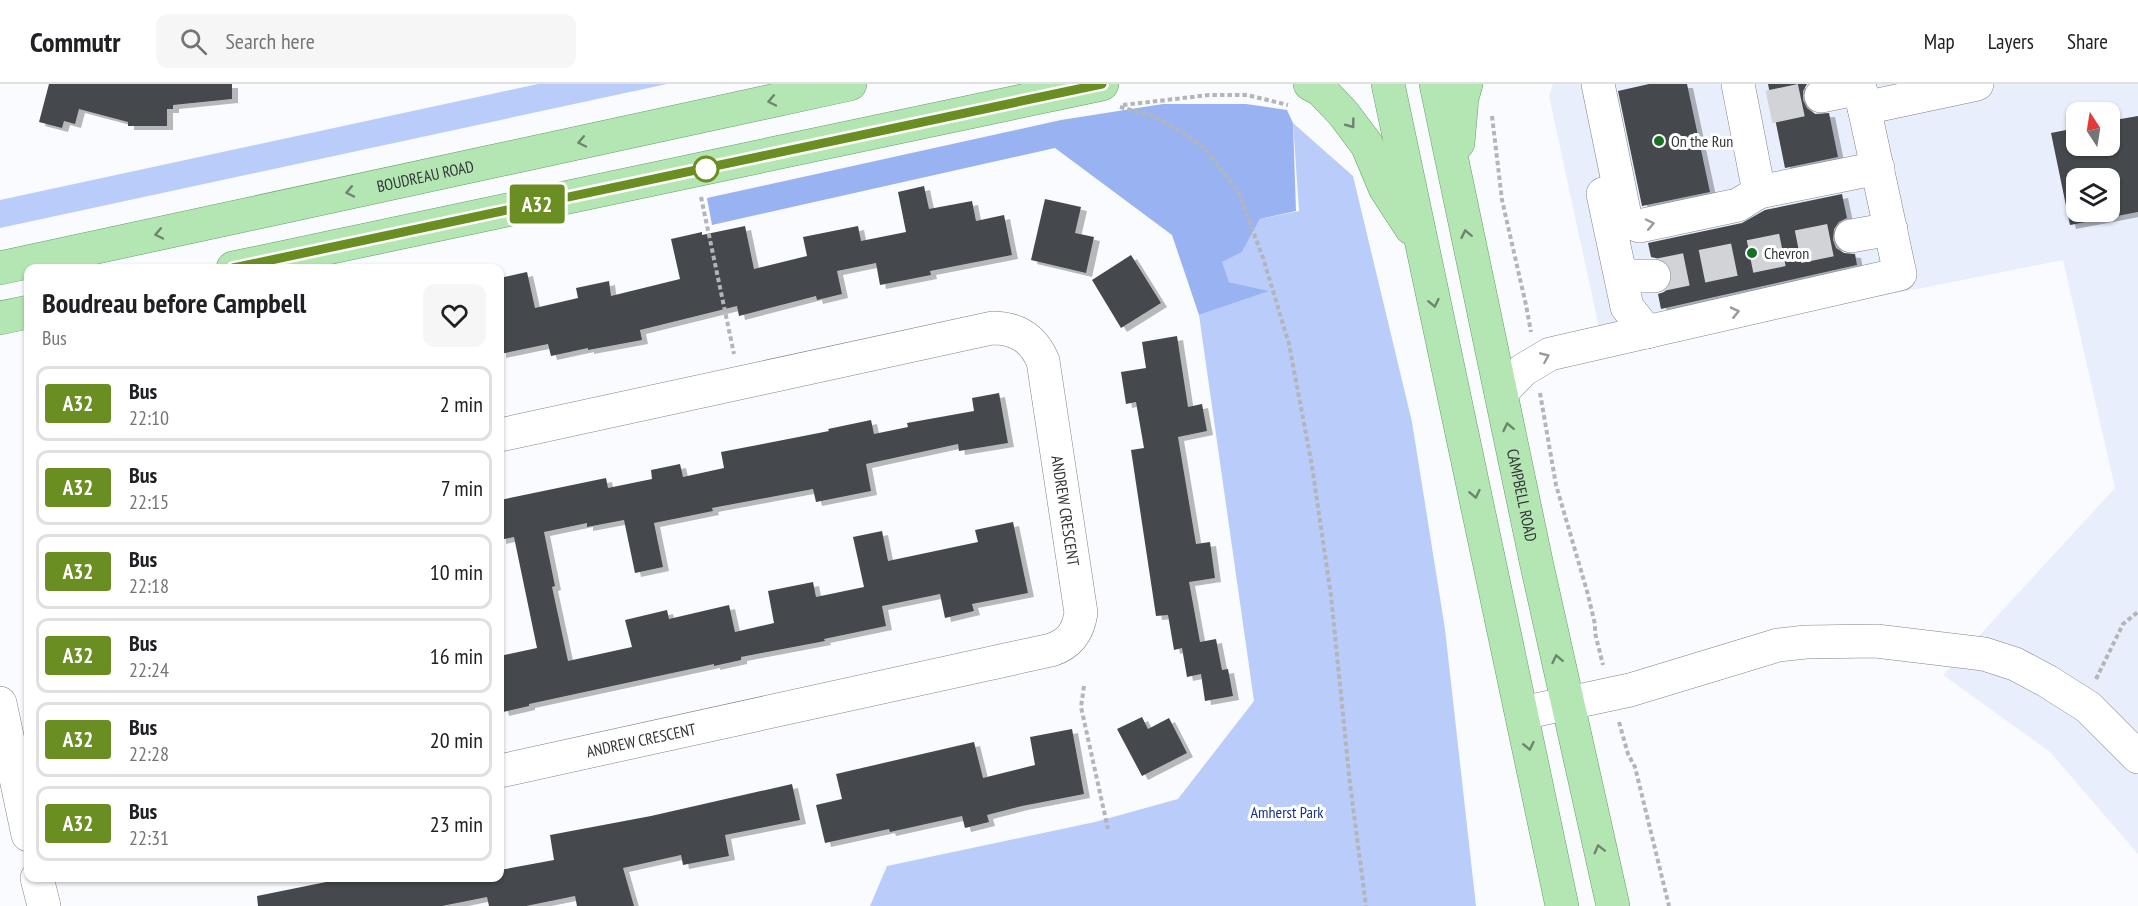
<!DOCTYPE html>
<style>
body{margin:0;font-family:"PT Sans Narrow",sans-serif;background:#f6f6f6;color:#202124;height:100vh;display:flex;flex-direction:column;font-size:22px;white-space:nowrap}
*{box-sizing:border-box;margin:0}
p{font-size:20px;color:#757577}
.icon{flex:none;width:33px;height:33px;fill:none;stroke:currentColor;stroke-width:2;stroke-linecap:round;stroke-linejoin:round}
.map{position:relative;flex:1;overflow:hidden}
.panel{position:absolute;left:24px;top:180px;width:480px;height:618px;display:flex;flex-direction:column;background:#fff;border-radius:12px;box-shadow:0 2px 4px #0004}
.panel>*{flex:none}
.badge{padding:0 12px;border-radius:4px;font-size:21px;line-height:39px}
.needle{width:39px;rotate:348deg}
.tools{position:absolute;left:2066px;top:18px;display:grid;gap:12px}
.tools a{display:grid;place-items:center;width:54px;height:54px;border-radius:12px;background:#fff;box-shadow:0 2px 4px #0004;font-size:30px}
.map>.badge{position:absolute;translate:-50% -50%;box-shadow:0 0 0 3px #fff}
.round{display:grid;place-items:center;flex:none;width:63px;height:63px;border-radius:12px;background:#f6f6f6}
.overview{display:flex;align-items:center;justify-content:space-between;height:102px;padding:0 18px}
h1{font-size:28px;font-weight:800;line-height:45px}
ul{padding:0;list-style:none}
li{display:flex;align-items:center;gap:18px;height:75px;margin:0 12px 9px;padding:0 6px;border:3px solid #e0e0e0;border-radius:12px}
li div{flex:1}
li b{display:block;font-size:22px}
li em{font-style:normal}
li .badge{min-width:66px;font-weight:700;text-align:center}
header{display:flex;align-items:center;gap:36px;box-sizing:border-box;height:84px;padding:0 30px;background:#fff;border-bottom:2px solid #e0e0e0}
header strong{font-size:28px}
nav{display:flex;gap:33px;margin-inline-start:auto;font-size:21px}
.search{width:420px;height:54px;background:#f6f6f6;display:flex;align-items:center;gap:15px;box-sizing:border-box;padding:0 21px;border-radius:12px;color:#757577;font-size:22px}
.map>svg:first-child{display:block}
.built{fill:#e8eefc;fill-rule:evenodd}
.green{fill:#b9ccfa}
.forest{fill:#99b2f2}
.building{fill:#45484e;fill-rule:evenodd;filter:url(#shadow)}
.lines{fill:none;stroke-linecap:round;stroke-linejoin:round}
.minor-tunnel{stroke:#d2d3d6;stroke-width:33;stroke-dasharray:33 16;stroke-linecap:butt}
.minor-casing{stroke:#7f8289;stroke-width:34}
.major-casing{stroke:#659d67;stroke-width:34}
.path{stroke:#b4b5b8;stroke-width:4;stroke-dasharray:4.5 3;stroke-linecap:butt}
.minor{stroke:#fff;stroke-width:33}
.major{stroke:#b3e6b3;stroke-width:33}
.oneway{stroke:#6d846f}
.oneway2{stroke:#999a9b}
.line-casing{stroke:#fff;stroke-width:14}
.line{stroke:#6b8e23;stroke-width:9}
.poi-dot{fill:#157221;stroke:#fff;stroke-width:2}
.stop-dot{fill:#fff;stroke:#6b8e23;stroke-width:3}
.labels{text-anchor:middle;stroke-width:6;stroke-linejoin:round;paint-order:stroke}
.poi-label{font-size:16px;fill:#333437;stroke:#fff;text-anchor:start}
.street-label{font-size:16px;fill:#333437;stroke:#fff}
.park-label{font-size:16px;fill:#1a3089;stroke:#fff}
</style>
<header>
<strong>Commutr</strong>
<div class="search"><svg class="icon" aria-label="search" viewBox="0 0 24 24"><circle cx="10" cy="10" r="6"/><path d="M15 15l6 6"/></svg>Search here</div>
<nav><a>Map</a><a>Layers</a><a>Share</a></nav>
</header>
<div class="map">
<svg width="2138" height="822" viewBox="0 0 2138 822">
<defs>
<filter id="shadow"><feDropShadow dx="6" dy="4" stdDeviation="0" flood-color="#0004"/></filter>
</defs>
<rect width="100%" height="100%" fill="#fafbfe"/>
<!-- built -->
<path class="built" d="M1553,0H2138V770L2050,668L1943,591L2115,404L2063,176L1604,267L1549,12ZM2076,28H2109V62H2076ZM2076,94H2109V128H2076Z"/>
<!-- green -->
<path class="green" d="M538,0H667L0,144V116Z
M1293,39L1353,92L1412,338L1445,545L1476,822H870L887,782L1095,738L1178,715L1254,617L1199,231L1268,207L1229,198L1221,178L1242,168L1260,135L1299,127Z"/>
<!-- forest -->
<path class="forest" d="M1163,20H1246L1287,26L1293,39L1296,127L1260,135L1242,168L1222,178L1229,198L1269,207L1199,231L1172,151L1055,64L712,141L707,114L1061,36Z"/>
<!-- building -->
<path class="building" d="M49,0H232V15L173,21V25H167V42H128V38L79,25L75,40L64,37L62,44L39,38Z
M1649,0H1687L1710,108L1642,122L1618,7Z
M1768,0H1807L1803,7V16L1807,24L1815,30L1829,29L1838,73L1785,84Z
M2138,32V128L2070,141L2051,49L2076,44V62H2109V37ZM2076,94H2109V128H2076Z
M924,102L929,125L972,117L976,137L1004,131L1012,171L930,187L931,191L880,201L876,179L837,187L842,210L817,216L816,212L739,232L737,222L640,246L642,256L588,266V264L551,272L548,260L500,270V194L527,188L535,224L578,214L576,204L609,197L611,212L680,195L671,155L702,148V151L745,142L754,185L807,172L803,153L858,142L861,157L906,148L898,108Z
M1842,110L1847,134L1839,138L1834,145L1833,156L1836,164L1844,169L1855,170L1857,181L1661,225L1658,210L1664,208L1670,202L1673,191L1670,183L1664,176L1651,173L1648,159L1742,139L1765,126Z
M1045,115L1081,123L1075,149L1094,153L1086,189L1031,176Z
M1131,171L1161,219L1121,244L1092,196Z
M1177,252L1188,323L1202,320L1207,347L1178,353L1196,460L1210,458L1215,494L1189,498L1200,558L1216,555L1222,586L1228,585L1233,612L1205,617L1201,590L1187,593L1182,564L1174,566L1168,531L1156,532L1131,366L1144,364L1136,318L1126,320L1121,288L1146,284L1142,258Z
M999,309L1008,359L959,367L958,360L866,380L871,407L816,418L813,405L712,424L713,427L654,439L663,483L635,489L624,436L587,443V439L544,448L555,502L552,503L568,577L632,563L625,536L667,526L669,535L729,521L735,548L774,539L768,507L813,498L816,513L864,503L853,453L882,447L888,477L978,458L975,446L1013,438L1028,509L972,520L974,527L945,534L940,510L882,522L886,542L824,555L825,557L741,573V576L714,582V580L529,620V622L503,628L500,614V572L537,564L514,453L500,456V416L606,394L608,404L652,395L651,386L680,380L683,393L724,384L721,368L829,347L828,345L871,336L874,350L908,343L907,339L974,327L972,314Z
M1142,633L1148,645L1169,634L1187,669L1142,692L1117,645Z
M1072,645L1084,710L1022,722L987,731L989,738L965,744L962,732L890,748L889,745L825,759L816,721L842,715L836,690L974,658L983,694L1035,681L1030,653Z
M792,700L800,736L725,751L729,772L683,781L681,771L623,784L634,822H577L575,812L526,822H489L487,813L442,822H258L257,812L346,794H500V786L554,776L550,751L651,732Z"/>
<g class="lines">
<!-- minor-tunnel -->
<path class="minor-tunnel" d="M1769,23L1821,12
M1654,192L1851,152"/>
<!-- minor casing -->
<g class="minor-casing">
<g id="minor">
<path d="M1598,0L1625,132L1630,138L1639,142L1738,121L1759,108"/>
<path d="M1738,0L1759,108L1878,84"/>
<path d="M1821,12L1860,4"/>
<path d="M1864,24L1977,0"/>
<path d="M1603,110L1627,223L1647,248"/>
<path d="M1851,152L1891,145"/>
<path d="M1620,187L1629,192H1654"/>
<path d="M1501,309L1523,286L1550,270L1900,190L1859,0"/>
<path id="s1" d="M500,351L992,244C1017,244 1033,254 1043,277L1081,529C1078,548 1070,560 1051,566L500,687"/>
<path d="M0,619L28,751"/>
<path d="M1522,629L1630,606L1778,561L1806,558L1876,557L1984,570L2015,580L2047,597L2088,623L2138,673"/>
<path d="M37,794L44,822"/>
</g>
</g>
<!-- major casing -->
<g class="major-casing">
<g id="major">
<path d="M1310,0L1321,6L1343,29L1367,61L1385,104L1411,144"/>
<path d="M1388,0L1562,822"/>
<path id="s2" d="M1436,0L1536,477L1613,822"/>
<path d="M1458,59L1462,14L1466,0"/>
<path id="s3" d="M0,184L850,0"/>
<path d="M233,184L1102,0"/>
<path d="M0,234L28,228"/>
</g>
</g>
<!-- path -->
<path class="path" d="M1123,21L1209,11H1247L1288,21
M1120,23L1153,32L1185,50L1204,64L1238,107L1263,174L1289,260L1312,382L1331,512L1350,700L1366,822
M1492,32L1502,116L1526,221L1531,248
M701,113L734,270
M1540,309L1556,401L1587,507L1595,540V549L1603,581
M2096,595L2123,540L2138,528
M1084,602L1081,623L1108,745
M1619,638L1628,670L1635,683L1669,822"/>
<!-- minor -->
<use href="#minor" class="minor"/>
<!-- major -->
<use href="#major" class="major"/>
</g>
<!-- one-way arrows -->
<defs><path id="oneway-chevron" d="M-2-3.5L2.5 0L-2 3.5" fill="none" stroke-width="1.6" stroke-linecap="round" stroke-linejoin="round" transform="scale(1.5)"/></defs>
<g class="oneway">
<use href="#oneway-chevron" transform="translate(772 17) rotate(168)"/>
<use href="#oneway-chevron" transform="translate(1351 40) rotate(53)"/>
<use href="#oneway-chevron" transform="translate(582 58) rotate(168)"/>
<use href="#oneway-chevron" transform="translate(350 108) rotate(168)"/>
<use href="#oneway-chevron" transform="translate(159 150) rotate(168)"/>
<use href="#oneway-chevron" transform="translate(1466 150) rotate(-102)"/>
<use href="#oneway-chevron" transform="translate(1434 219) rotate(78)"/>
<use href="#oneway-chevron" transform="translate(1508 343) rotate(-102)"/>
<use href="#oneway-chevron" transform="translate(1475 410) rotate(78)"/>
<use href="#oneway-chevron" transform="translate(1557 575) rotate(-102)"/>
<use href="#oneway-chevron" transform="translate(1529 662) rotate(78)"/>
<use href="#oneway-chevron" transform="translate(1599 765) rotate(-104)"/>
</g>
<g class="oneway2">
<use href="#oneway-chevron" transform="translate(1650 140) rotate(-12)"/>
<use href="#oneway-chevron" transform="translate(1735 228) rotate(-13)"/>
<use href="#oneway-chevron" transform="translate(1545 273) rotate(-23)"/>
</g>
<g class="lines">
<!-- line casing -->
<g class="line-casing">
<path id="line" d="M233,184L1102,0"/>
</g>
<!-- line -->
<use href="#line" class="line"/>
</g>
<!-- markers -->
<g class="poi-dot">
<circle cx="1659" cy="57" r="6"/>
<circle cx="1752" cy="169" r="6"/>
</g>
<circle class="stop-dot" cx="706" cy="85" r="12"/>
<g class="labels">
<!-- poi labels -->
<g class="poi-label">
<text x="1671" y="63">On the Run</text>
<text x="1764" y="175">Chevron</text>
</g>
<!-- street labels -->
<g class="street-label">
<text dy="6" stroke="none"><textPath href="#s3" startOffset="435">BOUDREAU ROAD</textPath></text>
<text dy="6" stroke="none"><textPath href="#s2" startOffset="420">CAMPBELL ROAD</textPath></text>
<text dy="6" stroke="none"><textPath href="#s1" startOffset="720">ANDREW CRESCENT</textPath></text>
<text transform="translate(641 656) rotate(-12)" y="6">ANDREW CRESCENT</text>
</g>
<!-- park labels -->
<g class="park-label">
<text x="1287" y="734">Amherst Park</text>
</g>
</g>
</svg>
<div class="tools">
<a><svg class="needle" viewBox="-14 -14 28 28"><path d="M0-13l5 13h-10z" fill="#e53935"/><path d="M0 13l5-13h-10z" fill="#757577"/></svg></a>
<a><svg class="icon" aria-label="layers" viewBox="0 0 24 24"><path d="M12 4l9 5-9 5-9-5zM3 14l9 5 9-5"/></svg></a>
</div>
<b class="badge" style="left:537px;top:120px;background:#6b8e23;color:#fff">A32</b>
<section class="panel">
<div class="overview"><div><h1>Boudreau before Campbell</h1><p>Bus</p></div><a class="round"><svg class="icon" aria-label="heart" viewBox="0 0 24 24"><path d="M12 20l-8-8c-3-5 5-10 8-4 3-6 11-1 8 4z"/></svg></a></div>
<ul>
<li><span class="badge" style="background:#6b8e23;color:#fff">A32</span><div><b>Bus</b><p>22:10</p></div><em>2 min</em></li>
<li><span class="badge" style="background:#6b8e23;color:#fff">A32</span><div><b>Bus</b><p>22:15</p></div><em>7 min</em></li>
<li><span class="badge" style="background:#6b8e23;color:#fff">A32</span><div><b>Bus</b><p>22:18</p></div><em>10 min</em></li>
<li><span class="badge" style="background:#6b8e23;color:#fff">A32</span><div><b>Bus</b><p>22:24</p></div><em>16 min</em></li>
<li><span class="badge" style="background:#6b8e23;color:#fff">A32</span><div><b>Bus</b><p>22:28</p></div><em>20 min</em></li>
<li><span class="badge" style="background:#6b8e23;color:#fff">A32</span><div><b>Bus</b><p>22:31</p></div><em>23 min</em></li>
</ul>
</section>
</div>
